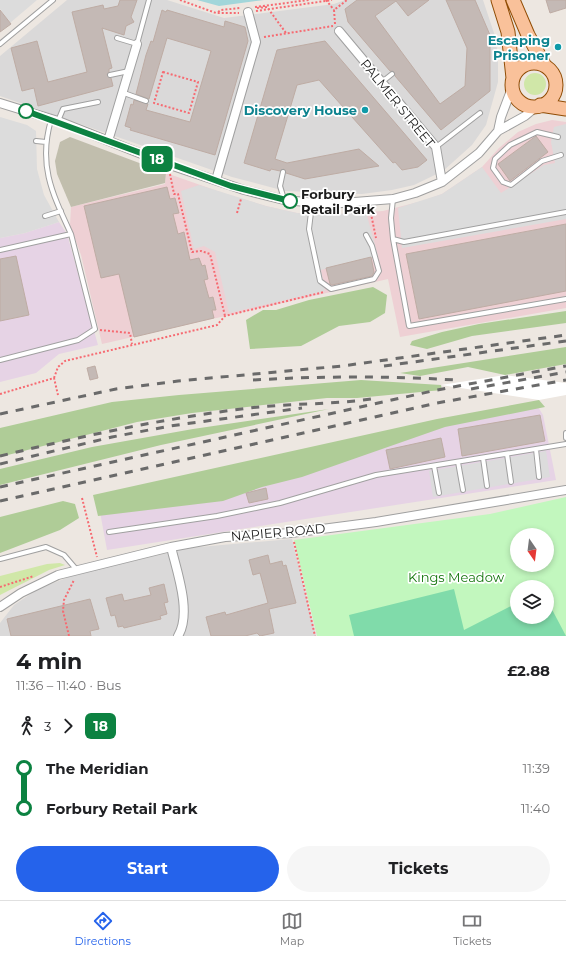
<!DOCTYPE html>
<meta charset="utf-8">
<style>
body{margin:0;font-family:Montserrat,sans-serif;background:#f6f6f6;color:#202124;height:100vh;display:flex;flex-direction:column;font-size:15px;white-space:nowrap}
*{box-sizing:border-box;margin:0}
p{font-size:13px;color:#757577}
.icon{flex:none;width:22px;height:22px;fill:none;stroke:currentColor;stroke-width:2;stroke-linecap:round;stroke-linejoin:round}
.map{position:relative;height:636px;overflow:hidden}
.side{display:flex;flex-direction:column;background:#fff;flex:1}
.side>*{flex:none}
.badge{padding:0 8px;border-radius:6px;font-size:14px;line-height:26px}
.needle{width:26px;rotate:166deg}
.tools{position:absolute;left:510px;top:528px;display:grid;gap:8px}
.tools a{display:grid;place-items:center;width:44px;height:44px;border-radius:50%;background:#fff;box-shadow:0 2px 6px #0003;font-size:20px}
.map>.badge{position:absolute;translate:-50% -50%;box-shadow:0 0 0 2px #fff}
.legs{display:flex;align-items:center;gap:6px;height:44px;padding:0 16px;font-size:13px}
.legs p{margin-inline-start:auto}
.summary{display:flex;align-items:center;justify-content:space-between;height:68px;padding:0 16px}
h1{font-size:22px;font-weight:700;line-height:30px}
.primary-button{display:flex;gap:8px;margin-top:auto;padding:8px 16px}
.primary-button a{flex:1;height:46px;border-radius:24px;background:#2563eb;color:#fff;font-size:16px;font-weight:700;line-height:46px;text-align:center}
.primary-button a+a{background:#f6f6f6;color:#202124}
ul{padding:0 16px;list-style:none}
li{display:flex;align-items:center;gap:14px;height:40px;font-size:15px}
li i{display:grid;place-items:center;width:6px;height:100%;margin:0 5px;background:currentColor}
li i::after{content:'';width:10px;height:10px;margin:-5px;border:3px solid;border-radius:50%;background:#fff}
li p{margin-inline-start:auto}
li:first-child i{background:linear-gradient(#0000 50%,currentColor 0)}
li:last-child i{background:linear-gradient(currentColor 50%,#0000 0)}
.tab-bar{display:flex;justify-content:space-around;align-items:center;height:56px;border-top:1px solid #e0e0e0;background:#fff;font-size:11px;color:#757577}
.tab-bar a{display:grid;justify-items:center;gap:2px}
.tab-bar .current{color:#2563eb}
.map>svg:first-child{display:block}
.residential{fill:#dad9d9}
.commercial{fill:#eed0d4}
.industrial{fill:#e6d3e5}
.construction{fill:#c1bead}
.grass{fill:#d0e7a8}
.forest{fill:#afcc97}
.park{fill:#c2f7be;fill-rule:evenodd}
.pitch{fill:#80dbaa}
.parking{fill:#dcdcdc}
.water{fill:#a2d6da}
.pier{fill:#fff}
.building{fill:#c4b9b5;stroke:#beaca4}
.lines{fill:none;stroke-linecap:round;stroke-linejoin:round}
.lane-casing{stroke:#a0a0a0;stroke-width:6}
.street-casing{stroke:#a0a0a0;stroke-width:10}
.primary-casing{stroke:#904c04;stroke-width:15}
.path{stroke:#f66a71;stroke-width:2;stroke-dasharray:2 2;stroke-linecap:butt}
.lane{stroke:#fff;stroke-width:4}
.street{stroke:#fff;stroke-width:8}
.primary{stroke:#f9c19a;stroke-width:13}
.rail{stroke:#6a6a6a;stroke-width:3;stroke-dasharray:8 8;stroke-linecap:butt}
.line-1-casing{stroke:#fff;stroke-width:9}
.line-1{stroke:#0c8241;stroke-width:6}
.culture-dot{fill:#0f9aa8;stroke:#fff;stroke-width:1.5}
.stop-1-dot{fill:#fff;stroke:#0c8241;stroke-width:2}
.labels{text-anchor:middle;stroke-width:3.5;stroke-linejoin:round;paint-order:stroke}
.culture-label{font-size:13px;font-weight:bold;fill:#0d838f;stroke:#fff;text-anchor:end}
.street-label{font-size:13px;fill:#1c1c1c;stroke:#fff}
.stop-label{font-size:13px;font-weight:bold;fill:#1c1c1c;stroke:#fff;text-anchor:start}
.park-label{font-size:13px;fill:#15760e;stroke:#fff}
</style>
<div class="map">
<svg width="566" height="636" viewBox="0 0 566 636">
<rect width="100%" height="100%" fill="#ede7e1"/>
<!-- residential -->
<path class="residential" d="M67,0H167L224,18L334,4L345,0H483L496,39L498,59V82L486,125L472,145L443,171L414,185L392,190L362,194L285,191L232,177L0,96V56Z
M292,539L316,636H0V623L14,605L38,589L74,575L188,548Z"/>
<!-- commercial -->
<path class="commercial" d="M552,120L566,122V308L400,337L388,279L102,344L81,255L70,225L71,207L165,184L166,173L229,195L266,206L297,213L324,215L383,211L422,201L442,194L482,167L499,148L518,132L536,124Z"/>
<!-- industrial -->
<path class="industrial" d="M59,222L67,234L98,345L59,354L36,373L0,382V238L25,233Z
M538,407L543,415L556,480L107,550L100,512L445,423Z"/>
<!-- construction -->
<path class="construction" d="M70,137L166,173L165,183L71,207L57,174L55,161L60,142Z"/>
<!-- grass -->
<path class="grass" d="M524 84a11 11 0 1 1 22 0a11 11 0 1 1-22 0Z
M60,563L65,565L49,570L0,595V576L47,564Z"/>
<!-- forest -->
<path class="forest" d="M373,287L387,295L385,313L370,322L339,326L301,346L250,349L246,320L263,310H276L309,300Z
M566,311V323L472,336L427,349L410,345L412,341L442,332L479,324Z
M566,347V364L505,375L468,367L420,376L400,373Z
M361,380L441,385L442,390L357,398H327L192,413L137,422L0,457V428L112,402L179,395Z
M539,400L545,407L445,427L302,477L262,487L223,501L98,516L93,495L437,419Z
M329,409L161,445L0,485V469L92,447L193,429Z
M63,501L75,504L79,518L60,530L0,553V517Z"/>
<!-- park -->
<path class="park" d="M566,497V636H317L294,540L490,514ZM517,535H547V565H517ZM517,587H547V617H517Z"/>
<!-- pitch -->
<path class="pitch" d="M454,589L464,630L517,603V617H547V600L566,636H354L349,615Z"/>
<!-- parking -->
<path class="parking" d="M0,0H37L10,23L0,9Z
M0,117L27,125L36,131L37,169L44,195L59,222L25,233L0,238Z
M566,124V219L402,248L398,208L442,194L482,167L501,193L544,165L555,163L551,142L554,127Z
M199,185L266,206L297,213L324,215L366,212L378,256L321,270L325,291L229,313L215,252L204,246L194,249L181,191Z
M546,451L550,477L433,497L429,471Z"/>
<!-- water -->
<path class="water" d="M197,0H264L219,6Z"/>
<!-- pier -->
<path class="pier" d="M505,375L566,383V395L539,400L441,385Z"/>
<!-- building -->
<path class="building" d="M120,0H137L131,17L134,22L126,26L124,35L102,28L112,68L109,69V72L107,75L111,78L113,86L38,106L34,88L22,91L11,48L37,41L48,82L87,72L72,12L103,5L104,9L118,6Z
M357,0H429L408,16L396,1L375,16L440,104L465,86L467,48L446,0H475L490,35V91L441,130L395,76L394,72L390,71L348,22L345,9Z
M546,0H566V8L550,13Z
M0,10L11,24L0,32Z
M162,10L166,12L167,10L224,27L225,21L245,27L248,41L215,155L130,130L131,128L125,126L131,104L133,105L134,100L148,104L146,110L190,122L211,51L167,38L149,99L136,94L146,55L151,41L153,42Z
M325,41L427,160L418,167L402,170L395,162L393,163L319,80L297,85L275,159L287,163L359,149L379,166L305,179L286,173L284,169L280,171L271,169L270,171L244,163L277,50Z
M536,136L548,152L510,181L498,164Z
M167,187L170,199L175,198L179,213L173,214L178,234L184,232L190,260L199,258L202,266L205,265L208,279L204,280L209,298L213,297L216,310H212L214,318L134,337L119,274L101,278L84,206Z
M566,224V291L419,319L406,254Z
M16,256L29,315L0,321V259Z
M371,257L374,272L372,276L332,285L330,284L326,268Z
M95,366L98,378L90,380L87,368Z
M540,415L545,441L462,456L458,429Z
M441,438L445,457L390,469L386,450Z
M266,488L268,499L249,503L246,493Z
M268,555L270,564L282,561L283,566L286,565L296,603L269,609L274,633L260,636L257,633L245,636H211L206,617L225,612L226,615L268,603L260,573L253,575L249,560Z
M164,584L168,602L164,603L167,614L160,616L161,619L124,628L123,626L118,627L115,615L111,616L106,598L122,594L124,601L151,595L149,588Z
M90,599L99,629L90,631L91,636H11L7,619Z"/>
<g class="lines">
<!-- lane casing -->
<g class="lane-casing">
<path id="lane" d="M117,38L137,44L149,0
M0,44L53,0
M110,75L129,71
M382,82L392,74
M124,93L146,101
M58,121L63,109L98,102
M558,137L537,132L510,145L495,159L493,168L503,182L511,185L542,161L561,155
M36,141L46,142
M436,147L480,113
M283,172L280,186L284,199
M393,199L391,218L393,239L409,326L566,299
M312,204L309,229L320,281L331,289L374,279L379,271L372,246L366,235
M45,216L61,211
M393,239L404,242L566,212
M0,250L71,234C52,193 38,165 51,120
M0,360L78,340L95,329L71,234
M566,433V438
M536,449L539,477
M507,454L511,482
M483,458L487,486
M458,462L463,490
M434,466L439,493
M109,532L217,516L280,503L376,475L566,444
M0,559L46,547L64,555L76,569"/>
</g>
<!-- street casing -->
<g class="street-casing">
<path id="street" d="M339,31L436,147L442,182
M0,103L58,121L167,164L244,190L284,200L329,204L393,199L415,193L442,182L479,153L498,131L525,116L537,106
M498,131L501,117L512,88
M108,141L137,44
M216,180L256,42L248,12
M171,547C177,572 192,613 178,636
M0,607L21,593L58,575L171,547L225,537L291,533L376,522L566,490"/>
</g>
<!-- primary casing -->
<g class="primary-casing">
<path id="primary" d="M498,0L508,32L513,78
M513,0L528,35L545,66
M512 85a22 22 0 1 1 44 0a22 22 0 1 1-44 0Z
M540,105L566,109"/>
</g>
<!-- path -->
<path class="path" d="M180,0L216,13H239
M326,0L334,10
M255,7L309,0
M257,8L267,7L286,33
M256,11L332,0
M218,12L221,10L240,8
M335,24L334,10L347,0
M264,37L333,26
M163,72L198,82L189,113L154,103Z
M170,174L174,194H178L192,252L201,251L210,254L225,316
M370,209L376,238
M237,213L241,199
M100,330L130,333L132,344
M54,378L58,367L65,361L217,325L225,316L324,292
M0,394L54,378L58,395
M82,498L97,557
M294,542L315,636
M0,587L34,576
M69,636L63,611L64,600L74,580"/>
<!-- lane -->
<use href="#lane" class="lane"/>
<!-- street -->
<use href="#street" class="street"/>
<!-- primary -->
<use href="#primary" class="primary"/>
<!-- rail -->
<path class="rail" d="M384,366L566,341
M253,380C321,376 388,376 456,380
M471,389L566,372
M0,414L116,389L178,381L342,366L566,335
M0,456C83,436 165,418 250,408C290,403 331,405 371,399
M0,464L112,437L170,426L302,408
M0,487L437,390L566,366
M0,501L437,403L566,380"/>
</g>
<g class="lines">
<!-- line-1 casing -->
<g class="line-1-casing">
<path id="line-1" d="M26,111L231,186L290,201"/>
</g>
<!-- line-1 -->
<use href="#line-1" class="line-1"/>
</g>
<!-- markers -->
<g class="culture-dot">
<circle cx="558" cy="47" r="4"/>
<circle cx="365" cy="110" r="4"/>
</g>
<g class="stop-1-dot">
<circle cx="26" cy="111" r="7"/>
<circle cx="290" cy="201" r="7"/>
</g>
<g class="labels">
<!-- culture labels -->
<g class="culture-label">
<text x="550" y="45">Escaping<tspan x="550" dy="15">Prisoner</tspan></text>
<text x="357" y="115">Discovery House</text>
</g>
<!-- street labels -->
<g class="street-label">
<text transform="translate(398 103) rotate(51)" y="5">PALMER STREET</text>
<text transform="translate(278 532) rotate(-5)" y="5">NAPIER ROAD</text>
</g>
<!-- stop labels -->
<g class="stop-label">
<text x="301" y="199">Forbury<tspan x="301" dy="15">Retail Park</tspan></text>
</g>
<!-- park labels -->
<g class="park-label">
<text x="456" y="582">Kings Meadow</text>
</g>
</g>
</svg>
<div class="tools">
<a><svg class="needle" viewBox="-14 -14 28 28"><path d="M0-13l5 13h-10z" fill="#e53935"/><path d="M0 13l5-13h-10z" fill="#757577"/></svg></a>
<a><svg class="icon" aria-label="layers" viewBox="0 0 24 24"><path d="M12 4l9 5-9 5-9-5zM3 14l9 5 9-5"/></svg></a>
</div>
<b class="badge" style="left:157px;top:159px;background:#0c8241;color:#fff">18</b>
</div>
<section class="side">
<div class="summary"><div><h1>4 min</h1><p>11:36 – 11:40 · Bus</p></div><b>£2.88</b></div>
<div class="legs"><svg class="icon" aria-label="walk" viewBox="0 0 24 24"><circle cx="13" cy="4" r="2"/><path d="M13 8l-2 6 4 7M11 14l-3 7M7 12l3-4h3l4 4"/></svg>3<svg class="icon" aria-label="forward" viewBox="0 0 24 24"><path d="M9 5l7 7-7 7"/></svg><b class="badge" style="background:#0c8241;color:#fff">18</b></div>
<ul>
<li><i style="color:#0c8241"></i><b>The Meridian</b><p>11:39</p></li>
<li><i style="color:#0c8241"></i><b>Forbury Retail Park</b><p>11:40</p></li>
</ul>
<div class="primary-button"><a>Start</a><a>Tickets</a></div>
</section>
<nav class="tab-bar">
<a class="current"><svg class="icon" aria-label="directions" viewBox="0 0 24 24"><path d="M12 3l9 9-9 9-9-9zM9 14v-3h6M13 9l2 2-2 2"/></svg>Directions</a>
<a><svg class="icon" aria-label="map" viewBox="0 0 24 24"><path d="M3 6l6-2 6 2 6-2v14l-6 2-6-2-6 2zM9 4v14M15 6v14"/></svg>Map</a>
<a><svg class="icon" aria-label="tickets" viewBox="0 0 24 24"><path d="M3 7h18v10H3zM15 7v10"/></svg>Tickets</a>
</nav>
